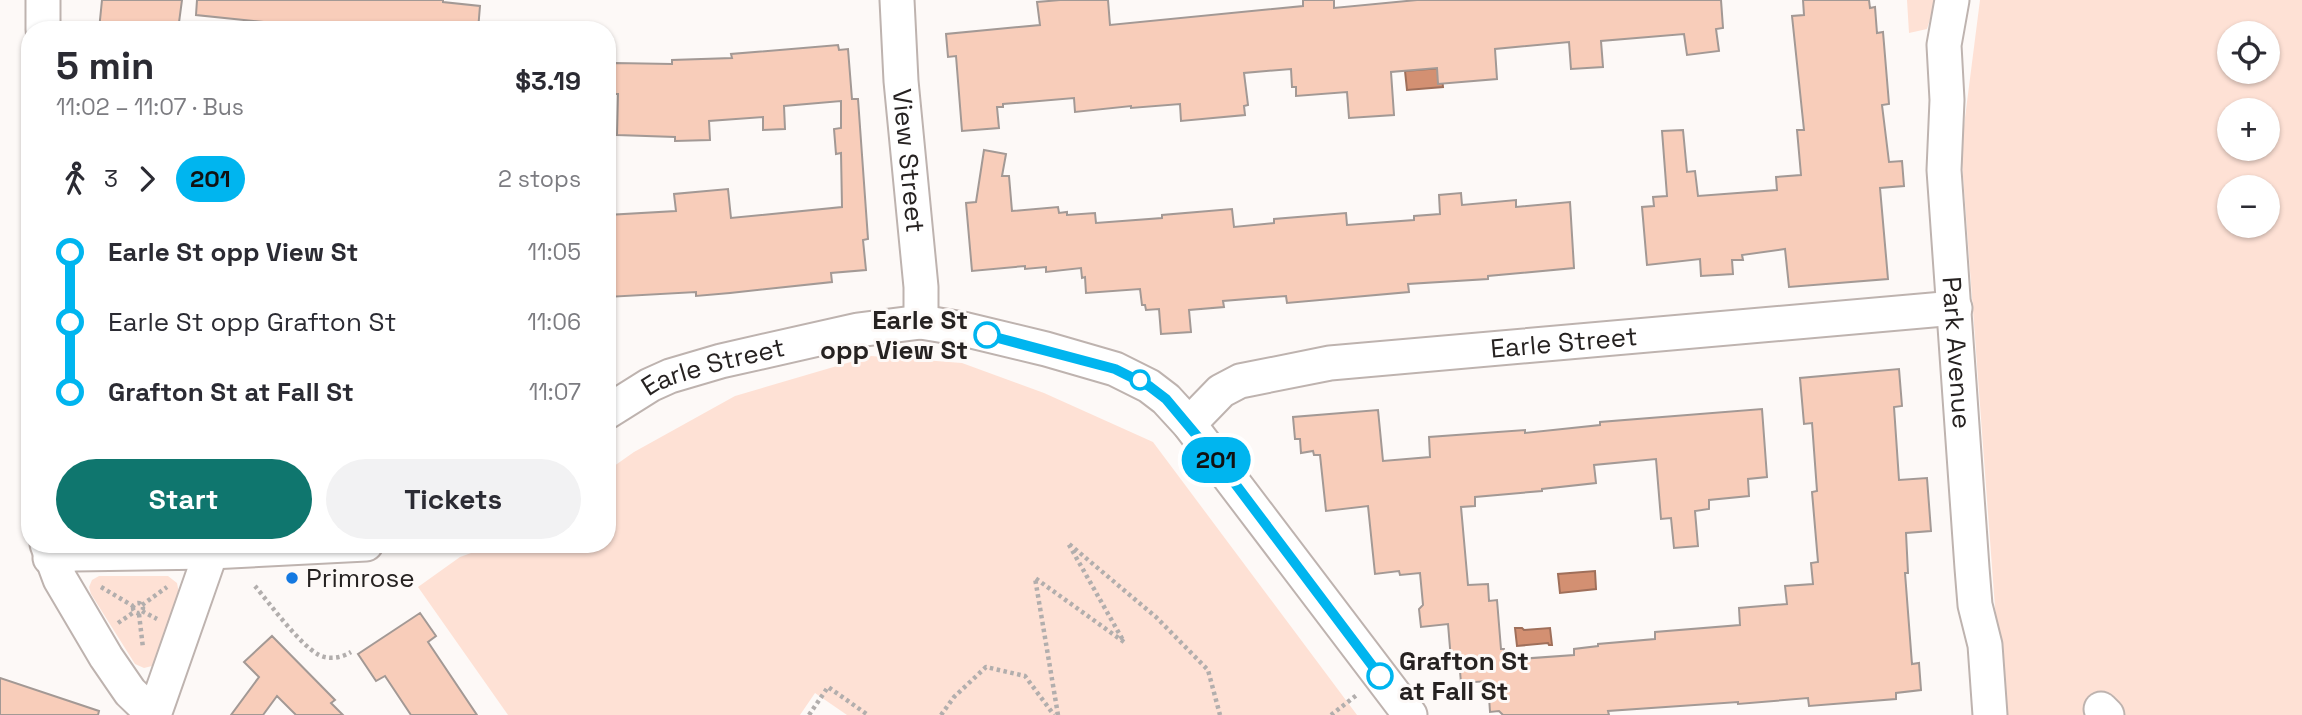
<!DOCTYPE html>
<meta charset="utf-8">
<style>
body{margin:0;font-family:"Space Grotesk",sans-serif;background:#f2f2f3;color:#2b2b33;height:100vh;display:flex;flex-direction:column;font-size:26px;white-space:nowrap}
*{box-sizing:border-box;margin:0}
p{font-size:23px;color:#7c7c81}
.icon{flex:none;width:38px;height:38px;fill:none;stroke:currentColor;stroke-width:2;stroke-linecap:round;stroke-linejoin:round}
.map{position:relative;flex:1;overflow:hidden}
.drawer{position:absolute;left:21px;top:21px;width:595px;height:532px;display:flex;flex-direction:column;background:#fff;border-radius:28px;box-shadow:0 2px 5px #0004}
.drawer>*{flex:none}
.badge{padding:0 14px;border-radius:23px;font-size:24px;line-height:46px}
.buttons{position:absolute;left:2217px;top:21px;display:grid;gap:14px}
.buttons a{display:grid;place-items:center;width:63px;height:63px;border-radius:50%;background:#fff;box-shadow:0 2px 5px #0004;font-size:35px}
.map>.badge{position:absolute;translate:-50% -50%;box-shadow:0 0 0 4px #fff}
.legs{display:flex;align-items:center;gap:10px;height:77px;padding:0 35px;font-size:23px}
.legs p{margin-inline-start:auto}
.summary{display:flex;align-items:center;justify-content:space-between;height:119px;padding:0 35px}
h1{font-size:38px;font-weight:700;line-height:52px}
.button{display:flex;gap:14px;margin-top:auto;padding:14px 35px}
.button a{flex:1;height:80px;border-radius:42px;background:#0f766e;color:#fff;font-size:28px;font-weight:700;line-height:80px;text-align:center}
.button a+a{background:#f2f2f3;color:#2b2b33}
ul{padding:0 35px;list-style:none}
li{display:flex;align-items:center;gap:24px;height:70px;font-size:26px}
li i{display:grid;place-items:center;width:10px;height:100%;margin:0 9px;background:currentColor}
li i::after{content:'';width:18px;height:18px;margin:-9px;border:5px solid;border-radius:50%;background:#fff}
li p{margin-inline-start:auto}
li:first-child i{background:linear-gradient(#0000 50%,currentColor 0)}
li:last-child i{background:linear-gradient(currentColor 50%,#0000 0)}
.map>svg:first-child{display:block}
.green{fill:#fee1d5;fill-rule:evenodd}
.water{fill:#d39072;stroke:#9f6f5a;stroke-width:2}
.building{fill:#f8cdba;stroke:#a39995;stroke-width:2}
.lines{fill:none;stroke-linecap:round;stroke-linejoin:round}
.minor-casing{stroke:#beb3af;stroke-width:37}
.path{stroke:#b2aead;stroke-width:4.5;stroke-dasharray:3.5 3.5;stroke-linecap:butt}
.minor{stroke:#fff;stroke-width:33}
.line-1-casing{stroke:#fff;stroke-width:16}
.line-1{stroke:#00b5ef;stroke-width:10}
.stop-1-dot{fill:#fff;stroke:#00b5ef;stroke-width:3.5}
.poi-dot{fill:#1479e1;stroke:#fdf9f7;stroke-width:2.5}
.labels{text-anchor:middle;stroke-width:6;stroke-linejoin:round;paint-order:stroke}
.street-label{font-size:26px;fill:#262221;stroke:#fdf9f7}
.stop-label{font-size:26px;font-weight:bold;fill:#262221;stroke:#fdf9f7;text-anchor:end}
.poi-label{font-size:26px;fill:#262221;stroke:#fdf9f7;text-anchor:start}
</style>
<div class="map">
<svg width="2302" height="715" viewBox="0 0 2302 715">
<rect width="100%" height="100%" fill="#fdf9f7"/>
<!-- green -->
<path class="green" d="M1907,0H1936L1927,29L1909,33Z
M1980,0H2302V715H2003L1961,149ZM2230,33H2268V72H2230ZM2230,110H2268V149H2230ZM2230,187H2268V226H2230Z
M871,356L962,363L1044,393L1153,442L1357,715H847L815,693L800,715H508L418,587L460,557L496,544H607V471L634,452L735,396Z
M99,576H168L177,583L179,593L152,666L144,668L135,664L91,594L89,587L92,580Z"/>
<!-- water -->
<path class="water" d="M1441,68L1443,87L1407,90L1405,71Z
M1595,571L1596,589L1560,593L1558,574Z
M1515,628H1522L1524,630L1550,628L1552,645H1549L1548,643L1517,646Z"/>
<!-- building -->
<path class="building" d="M102,0H182L178,30H99Z
M197,0H443V2L480,6L478,30H282V24L196,15Z
M1060,0H1108L1110,25L1303,6V0H1334V8L1417,0H1721L1723,28L1716,29L1719,51L1687,55L1684,34L1601,41L1603,67L1571,69L1569,42L1495,49L1497,79L1438,84L1437,68L1391,72L1394,115L1349,118L1347,92L1296,96V87H1292L1291,69L1244,73L1248,105L1244,106L1245,115L1181,121L1180,104L1131,108V106L1075,112L1074,98L1003,104V107H997L999,128L962,131L956,56L948,57L946,34L1040,25L1037,2Z
M1803,0H1869L1870,8L1875,7L1877,33L1883,32L1889,104L1882,105L1889,162L1902,161L1904,186L1880,188L1888,279L1789,287L1785,249L1742,255L1743,260H1732L1733,274L1701,276L1700,259L1647,265L1642,207L1654,206L1653,197L1667,196L1662,131L1683,130L1687,172L1695,171L1698,196L1777,190L1776,177L1801,175L1797,130H1804L1792,16L1804,15Z
M838,45L839,50L848,49L852,99H858L868,239L863,240L866,270L831,273L832,282L730,293L696,296V292L607,297V215L676,211L674,194L728,189L731,218L842,207L841,153L836,154L834,129L841,128V101L784,106L785,129L763,130V117L709,121L710,140L675,141V137L617,135L618,94H614L615,63L672,64V60L732,58L731,54Z
M984,150L1006,154L1002,176H1009L1012,211L1058,207L1059,213L1067,212V215L1095,213L1096,223L1162,218V215L1232,209L1234,227L1274,223V219L1346,213L1347,225L1414,220V216L1440,214L1439,195L1461,193L1462,205L1516,200V207L1570,202L1574,268L1488,276V279L1408,284L1409,292L1287,303L1286,296L1223,301L1224,307L1189,310L1191,332L1161,334L1159,309L1146,310L1145,305H1142L1140,289L1086,293L1085,277L1082,278L1081,268L1046,272V267L1025,269V266L972,271L966,203L976,202Z
M1899,369L1902,406L1894,407L1899,480L1927,478L1931,531L1906,533L1908,573H1905L1912,664L1919,663L1921,690L1896,693V699L1809,706L1808,698L1738,704V702L1608,711L1609,715H1503L1499,711L1490,712L1488,681L1461,683L1459,659L1451,660L1448,624L1421,627L1419,609L1423,605L1420,573L1400,575L1399,571L1375,574L1368,506L1326,511L1320,455H1314L1313,451L1301,453L1300,439H1295L1293,417L1378,410L1383,461L1430,457L1429,437L1525,430V433L1600,425V422L1762,409L1767,477L1748,479L1749,496L1709,500V509L1695,511L1698,546L1674,548L1671,518L1661,519L1656,459L1594,465L1596,483L1542,489V491L1475,497V506L1461,507L1468,585L1488,584L1489,601L1497,600L1501,649H1504L1505,660L1574,655V649L1598,646V644L1655,639V632L1740,625L1739,608L1787,604L1785,586L1813,584L1811,563L1818,562L1812,492L1817,491L1812,423L1804,424L1800,378Z
M420,613L436,636L428,642L477,715H411L385,676L376,681L358,654Z
M272,636L335,700L331,703L343,715H296L277,696L263,715H231L259,677L244,662Z
M0,678L99,711L98,715H0Z"/>
<g class="lines">
<!-- minor casing -->
<g class="minor-casing">
<g id="minor">
<path id="s1" d="M897,0L901,81L921,287V322"/>
<path id="s2" d="M1952,0L1944,45L1947,100L1944,170L1972,568L1975,605L1985,645L1990,715"/>
<path d="M43,30V0"/>
<path id="s3" d="M607,412L650,385L670,376L721,361L858,330L921,322L963,329L1046,349L1115,369L1149,386L1166,399L1189,424L1410,715"/>
<path id="s4" d="M1189,424L1221,391L1240,381L1330,363L1955,308"/>
<path d="M47,544L60,579L106,657L130,692L154,715"/>
<path d="M50,558L75,554L211,552L366,544"/>
<path d="M2101,709L2107,715"/>
<path d="M154,715L211,552"/>
</g>
</g>
<!-- path -->
<path class="path" d="M255,586C270,604 300,645 319,655C330,660 341,658 351,652
M101,587L133,606
M133 608a5 5 0 1 1 10 0a5 5 0 1 1-10 0Z
M142,605L167,587
M142,611L157,619
M139,614L143,648
M118,623L134,612
M809,715L828,687L868,715
M941,715L954,697L986,667L1025,676L1054,715
M1058,715L1035,578L1124,642L1068,543L1156,617L1208,670L1220,715
M1331,715L1358,694"/>
<!-- minor -->
<use href="#minor" class="minor"/>
</g>
<g class="lines">
<!-- line-1 casing -->
<g class="line-1-casing">
<path id="line-1" d="M987,335L1115,369L1149,386L1166,399L1218,461L1380,676"/>
</g>
<!-- line-1 -->
<use href="#line-1" class="line-1"/>
</g>
<!-- markers -->
<g class="stop-1-dot">
<circle cx="987" cy="335" r="12"/>
<circle cx="1140" cy="380" r="9"/>
<circle cx="1380" cy="676" r="12"/>
</g>
<circle class="poi-dot" cx="292" cy="578" r="7"/>
<g class="labels">
<!-- street labels -->
<g class="street-label">
<text dy="9" stroke="none"><textPath href="#s1" startOffset="161">View Street</textPath></text>
<text dy="9" stroke="none"><textPath href="#s4" startOffset="394">Earle Street</textPath></text>
<text dy="9" stroke="none"><textPath href="#s2" startOffset="354">Park Avenue</textPath></text>
<text dy="9" stroke="none"><textPath href="#s3" startOffset="117">Earle Street</textPath></text>
</g>
<!-- stop labels -->
<g class="stop-label">
<text x="968" y="329">Earle St<tspan x="968" dy="30">opp View St</tspan></text>
<text x="1399" y="670" text-anchor="start">Grafton St<tspan x="1399" dy="30">at Fall St</tspan></text>
</g>
<!-- poi labels -->
<g class="poi-label">
<text x="306" y="587">Primrose</text>
</g>
</g>
</svg>
<div class="buttons">
<a><svg class="icon" aria-label="locate" viewBox="0 0 24 24"><circle cx="12" cy="12" r="6"/><path d="M12 2v4M12 18v4M2 12h4M18 12h4"/></svg></a>
<a>+</a>
<a>−</a>
</div>
<b class="badge" style="left:1216px;top:460px;background:#00b5ef;color:#111">201</b>
<section class="drawer">
<div class="summary"><div><h1>5 min</h1><p>11:02 – 11:07 · Bus</p></div><b>$3.19</b></div>
<div class="legs"><svg class="icon" aria-label="walk" viewBox="0 0 24 24"><circle cx="13" cy="4" r="2"/><path d="M13 8l-2 6 4 7M11 14l-3 7M7 12l3-4h3l4 4"/></svg>3<svg class="icon" aria-label="forward" viewBox="0 0 24 24"><path d="M9 5l7 7-7 7"/></svg><b class="badge" style="background:#00b5ef;color:#111">201</b><p>2 stops</p></div>
<ul>
<li><i style="color:#00b5ef"></i><b>Earle St opp View St</b><p>11:05</p></li>
<li><i style="color:#00b5ef"></i><span>Earle St opp Grafton St</span><p>11:06</p></li>
<li><i style="color:#00b5ef"></i><b>Grafton St at Fall St</b><p>11:07</p></li>
</ul>
<div class="button"><a>Start</a><a>Tickets</a></div>
</section>
</div>
